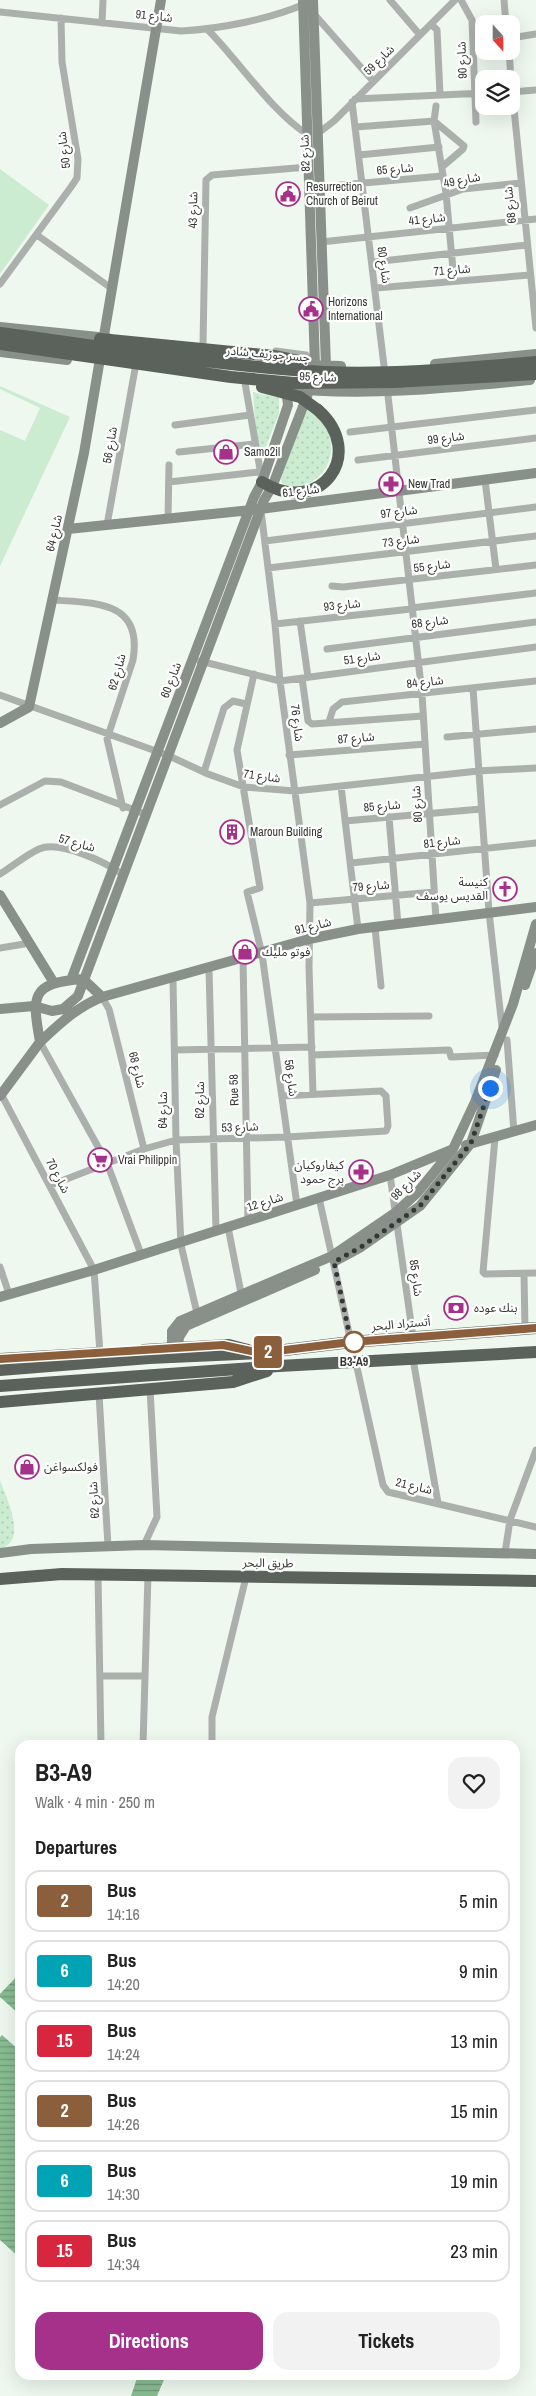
<!DOCTYPE html>
<meta charset="utf-8">
<style>
body{margin:0;font-family:"Archivo Narrow","Noto Sans Arabic",sans-serif;background:#f2f2f2;color:#222;height:100vh;display:flex;flex-direction:column;font-size:19px;white-space:nowrap}
*{box-sizing:border-box;margin:0}
p{font-size:16px;color:#767676}
.icon{flex:none;width:28px;height:28px;fill:none;stroke:currentColor;stroke-width:2;stroke-linecap:round;stroke-linejoin:round}
.map{position:relative;flex:1;overflow:hidden}
.sheet{position:absolute;left:15px;top:1740px;width:505px;height:640px;display:flex;flex-direction:column;background:#fff;border-radius:15px;box-shadow:0 5px 20px #0002}
.sheet>*{flex:none}
.badge{padding:0 10px;border-radius:4px;font-size:18px;line-height:32px}
.needle{width:32px;rotate:159deg}
.controls{position:absolute;left:475px;top:15px;display:grid;gap:10px}
.controls a{display:grid;place-items:center;width:45px;height:45px;border-radius:10px;background:#fff;box-shadow:0 5px 20px #0002;font-size:25px}
.you{position:absolute;width:25px;height:25px;margin:-12px;border:4px solid #fff;border-radius:50%;background:#1a73e8;box-shadow:0 0 0 8px #1a73e833}
.map>.badge{position:absolute;translate:-50% -50%;box-shadow:0 0 0 2px #fff}
h2{padding:0 20px;font-size:19px;line-height:45px}
.round{display:grid;place-items:center;flex:none;width:52px;height:52px;border-radius:15px;background:#f2f2f2}
.head{display:flex;align-items:center;justify-content:space-between;height:85px;padding:0 20px}
h1{font-size:24px;font-weight:800;line-height:38px}
.cta{display:flex;gap:10px;margin-top:auto;padding:10px 20px}
.cta a{flex:1;height:58px;border-radius:15px;background:#a6318a;color:#fff;font-size:20px;font-weight:800;line-height:58px;text-align:center}
.cta a+a{background:#f2f2f2;color:#222}
ul{padding:0;list-style:none}
li{display:flex;align-items:center;gap:15px;height:62px;margin:0 10px 8px;padding:0 10px;border:2px solid #e0e0e0;border-radius:15px}
li div{flex:1}
li b{display:block;font-size:19px}
li em{font-style:normal}
li .badge{min-width:55px;font-weight:700;text-align:center}
.map>svg:first-child{display:block}
.grass{fill:url(#grass-dots)}
.pitch{fill:#cbecd0}
.water{fill:url(#water-rules)}
.lines{fill:none;stroke-linecap:round;stroke-linejoin:round}
.street{stroke:#acb0ac;stroke-width:7}
.secondary{stroke:#898f89;stroke-width:10}
.highway{stroke:#5a625b;stroke-width:12}
.highway-bridge{stroke:#5a625b;stroke-width:12}
.line-casing{stroke:#fff;stroke-width:11}
.line{stroke:#8b5e3c;stroke-width:8}
.walk{stroke:#343734;stroke-width:5;stroke-dasharray:0 9}
.stop-dot{fill:#fff;stroke:#8b5e3c;stroke-width:2.5}
.labels{text-anchor:middle;stroke-width:4.5;stroke-linejoin:round;paint-order:stroke}
.street-label{font-size:12px;fill:#343734;stroke:#fff}
.poi-label{font-size:12px;fill:#343734;stroke:#fff;text-anchor:start}
.stop-label{font-size:12px;font-weight:bold;fill:#343734;stroke:#fff}
</style>
<div class="map">
<svg width="536" height="2396" viewBox="0 0 536 2396">
<defs>
<pattern id="grass-dots" width="8" height="8" patternUnits="userSpaceOnUse" patternTransform="scale(1.25)"><rect width="8" height="8" fill="#cbecd0"/><path d="M2 2h.1M6 6h.1" fill="none" stroke="#afcbb3" stroke-width="1.8" stroke-linecap="round"/></pattern>
<pattern id="water-rules" width="6" height="5" patternUnits="userSpaceOnUse" patternTransform="scale(1.25)"><rect width="6" height="5" fill="#88bd92"/><path d="M0 2.5h6" fill="none" stroke="#709a78"/></pattern>
</defs>
<rect width="100%" height="100%" fill="#eef8ef"/>
<!-- grass -->
<path class="grass" d="M253,392L279,398V413L265,449L257,446Z
M308,406C313,411 321,417 324,423C352,473 289,504 280,478Z
M0,1480C6,1498 29,1541 0,1549Z"/>
<!-- pitch -->
<path class="pitch" d="M0,169L49,205L0,274Z
M0,386L70,417L0,566V430L25,441L40,408L0,389Z"/>
<!-- water -->
<path class="water" d="M20,1973V2015L0,1997V1994Z
M2,2035L20,2051V2258L0,2240V2037Z
M138,2375H166L157,2396H131Z"/>
<g class="lines">
<!-- street -->
<path class="street" d="M390,0L420,35
M461,0L472,20L476,122
M504,0L506,24
M0,12L181,31C220,29 271,19 307,3
M314,14L373,81
M102,23L103,0
M431,24L437,30L440,95
M208,30C238,60 272,112 307,134
M511,38L536,34
M509,51L511,79
M511,79L536,328
M511,92L536,90
M355,99L484,93
M352,102L385,374
M436,106L434,121L446,193L454,281
M356,127L434,121L464,146L463,149L442,167
M317,134L334,121L455,0
M359,155L439,147
M319,187L442,176
M410,208L463,189L521,183
M37,235L111,288
M321,242L536,219
M373,262L527,245
M0,284L71,187L77,178L78,159L62,62L61,18
M376,288L530,275
M203,345L206,180L212,175L308,167
M276,351L306,355L315,365
M245,383L262,481
M387,387L422,694L436,919
M175,425L250,415
M350,432L536,410
M179,452L254,444
M358,460L536,438
M485,480L496,569
M169,482L259,472
M261,511L275,624L280,681L310,903L309,967L313,1094
M168,519L169,465
M107,525L135,369
M265,541L536,507
M268,568L536,536
M332,586L343,587L536,565
M53,600C96,603 143,601 133,660L107,739L123,808
M411,608L536,593
M300,621L308,677
M275,624L411,609
M327,649L536,622
M200,661L280,681L536,647
M254,674L237,750L260,888L247,892L262,954L297,1205
M302,678L308,721L312,724L423,716
M473,688L489,912L502,1027
M0,695L167,755L208,774L244,787L295,791L478,771L536,768
M329,722L333,709L342,702L536,681
M447,737L536,729
M289,755L425,744
M204,772L224,708L233,701L246,704
M341,786L358,929
M0,805L45,781L61,782L145,814
M389,817L398,925
M345,821L481,809
M351,863L536,843
M0,874C13,866 26,855 39,849C60,840 105,862 122,874
M310,903L434,892
M375,928L381,986
M0,948L30,943
M243,959L248,1221
M209,969L216,1230
M173,979L176,1140L181,1245L197,1313
M102,997L109,1009L144,1149
M311,1017L429,1016
M507,1040L514,1132
M40,1042L107,1163L141,1254
M175,1050L312,1047
M312,1055L449,1050L451,1057L495,1055
M1,1094L94,1270L100,1353
M495,1138L483,1272L485,1274L536,1273
M390,1175L413,1337
M51,1185L144,1149L176,1140L287,1137L386,1131L388,1126L386,1096L381,1091L282,1096
M319,1198L351,1342
M228,1227L241,1293
M0,1267L9,1294
M524,1274L525,1329
M413,1359L438,1503
M356,1363L383,1485L388,1492L536,1527
M99,1394L108,1546
M144,1545L157,1517L150,1389
M505,1553L510,1520L536,1450
M98,1575L101,1745
M101,1676H145
M143,1745L148,1575
M212,1745V1717L246,1577"/>
<!-- secondary -->
<path class="secondary" d="M303,0L315,365
M313,0L326,366
M0,327L108,338
M0,352L67,360
M435,364L536,354
M308,365L341,366
M283,388C364,397 449,388 530,380
M68,529L260,509L536,473
M0,723L29,707L84,453L161,0
M0,895L54,983
M71,980L254,497L262,482L288,405L286,388
M525,985L536,953
M0,1009L34,1006L52,1011L63,1009L78,996L264,500L272,487L309,391
M40,1042C59,1024 77,1007 102,997
M0,1096L40,1042C32,996 30,983 83,979L102,997L309,939L358,929L536,907
M466,1145L536,1125
M335,1261L361,1247L420,1206L471,1143L496,1070
M0,1297L94,1270L390,1175L453,1149
M172,1348V1331L180,1321L332,1256L395,1213L417,1193L453,1149L475,1102L513,1004L536,924
M178,1348L179,1337L186,1326L315,1270
M0,1553L31,1549L144,1545L536,1554"/>
<!-- highway -->
<path class="highway" d="M262,482C321,518 367,453 318,410
M144,1350L229,1345L248,1350
M0,1359L101,1353
M0,1370L149,1358L260,1353L351,1342L536,1328
M0,1386L279,1366L536,1352
M0,1402L233,1382L267,1371
M0,1579L62,1574L536,1581"/>
<!-- highway-bridge -->
<path class="highway-bridge" d="M0,333C108,347 215,366 324,372C395,375 465,368 536,362
M100,339L274,356L303,362
M0,344L231,377L294,383L394,382L536,374
M262,387L300,397L318,410"/>
</g>
<g class="lines">
<!-- line casing -->
<g class="line-casing">
<path id="line" d="M0,1359L223,1345L260,1353L351,1342L536,1328"/>
</g>
<!-- line -->
<use href="#line" class="line"/>
<!-- walk -->
<path class="walk" d="M354,1342H351L334,1262L361,1247L420,1206L471,1143L490,1088"/>
</g>
<!-- icons -->
<defs>
<g id="civic-ring" transform="scale(1.25)"><circle r="9.5" fill="#fff" stroke="#a6318a" stroke-width="1.5"/><path d="M-.6-6.5H3V-4.5H.6V-3L4-1V1h2V6H-6V1h2V-1L-.6-3ZM-1.2 2.5V6h2.4V2.5Z" fill="#a6318a"/></g>
<g id="shop-ring" transform="scale(1.25)"><circle r="9.5" fill="#fff" stroke="#a6318a" stroke-width="1.5"/><path d="M-5-2.5h2.3a2.7 3.5 0 0 1 5.4 0H5L5.5 6h-11ZM-1.5-2.5h3a1.5 2.3 0 0 0-3 0Z" fill="#a6318a"/></g>
<g id="pharmacy-ring" transform="scale(1.25)"><circle r="9.5" fill="#fff" stroke="#a6318a" stroke-width="1.5"/><path d="M-2-6h4v4h4v4h-4v4h-4v-4h-4v-4h4Z" fill="#a6318a"/></g>
<g id="building-ring" transform="scale(1.25)"><circle r="9.5" fill="#fff" stroke="#a6318a" stroke-width="1.5"/><path d="M-4-6H4V6H1V3H-1V6H-4ZM-2.5-4.3h1.7v1.8h-1.7ZM.8-4.3h1.7v1.8H.8ZM-2.5-1h1.7V.8h-1.7ZM.8-1h1.7V.8H.8Z" fill="#a6318a"/></g>
<g id="church-ring" transform="scale(1.25)"><circle r="9.5" fill="#fff" stroke="#a6318a" stroke-width="1.5"/><path d="M-1.2-6h2.4v3.5h3.3v2.4h-3.3V6h-2.4V-.1h-3.3v-2.4h3.3Z" fill="#a6318a"/></g>
<g id="supermarket-ring" transform="scale(1.25)"><circle r="9.5" fill="#fff" stroke="#a6318a" stroke-width="1.5"/><path d="M-6-5.5h2.5l.6 2H6L4.5 2H-2.5L-4.4-4H-6ZM-1.5 3.2a1.3 1.3 0 1 0 .1 0ZM3 3.2a1.3 1.3 0 1 0 .1 0Z" fill="#a6318a"/></g>
<g id="bank-ring" transform="scale(1.25)"><circle r="9.5" fill="#fff" stroke="#a6318a" stroke-width="1.5"/><path d="M-6-4H6V4H-6ZM0-2.3a2.3 2.3 0 1 0 0 4.6a2.3 2.3 0 1 0 0-4.6Z" fill="#a6318a"/></g>
</defs>
<g fill-rule="evenodd">
<use href="#civic-ring" x="288" y="194"/>
<use href="#civic-ring" x="311" y="309"/>
<use href="#shop-ring" x="226" y="452"/>
<use href="#pharmacy-ring" x="391" y="484"/>
<use href="#building-ring" x="232" y="832"/>
<use href="#church-ring" x="505" y="889"/>
<use href="#shop-ring" x="245" y="952"/>
<use href="#supermarket-ring" x="100" y="1160"/>
<use href="#pharmacy-ring" x="361" y="1172"/>
<use href="#bank-ring" x="456" y="1308"/>
<use href="#shop-ring" x="27" y="1467"/>
</g>
<!-- markers -->
<circle class="stop-dot" cx="354" cy="1342" r="10"/>
<g class="labels">
<!-- street labels -->
<g class="street-label">
<text transform="translate(154 16) rotate(6)" y="4">شارع 91</text>
<text transform="translate(379 60) rotate(-44)" y="4">شارع 59</text>
<text transform="translate(462 60) rotate(-92)" y="4">شارع 90</text>
<text transform="translate(64 150) rotate(-97)" y="4">شارع 50</text>
<text transform="translate(305 153) rotate(-92)" y="4">شارع 82</text>
<text transform="translate(395 169) rotate(-5)" y="4">شارع 65</text>
<text transform="translate(462 180) rotate(-11)" y="4">شارع 49</text>
<text transform="translate(510 205) rotate(-96)" y="4">شارع 68</text>
<text transform="translate(193 210) rotate(-89)" y="4">شارع 43</text>
<text transform="translate(427 219) rotate(-6)" y="4">شارع 41</text>
<text transform="translate(384 265) rotate(82)" y="4">شارع 80</text>
<text transform="translate(452 270) rotate(-5)" y="4">شارع 71</text>
<text transform="translate(268 354) rotate(5)" y="4">جسر جوزيف شادر</text>
<text transform="translate(318 377) rotate(2)" y="4">شارع 95</text>
<text transform="translate(446 438) rotate(-7)" y="4">شارع 99</text>
<text transform="translate(110 445) rotate(-80)" y="4">شارع 56</text>
<text transform="translate(301 491) rotate(-7)" y="4">شارع 61</text>
<text transform="translate(399 512) rotate(-7)" y="4">شارع 97</text>
<text transform="translate(54 533) rotate(-77)" y="4">شارع 64</text>
<text transform="translate(401 541) rotate(-7)" y="4">شارع 73</text>
<text transform="translate(432 566) rotate(-7)" y="4">شارع 55</text>
<text transform="translate(342 605) rotate(-6)" y="4">شارع 93</text>
<text transform="translate(430 622) rotate(-7)" y="4">شارع 68</text>
<text transform="translate(362 658) rotate(-8)" y="4">شارع 51</text>
<text transform="translate(117 672) rotate(-74)" y="4">شارع 62</text>
<text transform="translate(171 680) rotate(-69)" y="4">شارع 60</text>
<text transform="translate(425 682) rotate(-6)" y="4">شارع 84</text>
<text transform="translate(297 723) rotate(83)" y="4">شارع 76</text>
<text transform="translate(356 738) rotate(-5)" y="4">شارع 87</text>
<text transform="translate(262 776) rotate(8)" y="4">شارع 71</text>
<text transform="translate(417 804) rotate(-93)" y="4">شارع 80</text>
<text transform="translate(382 806) rotate(-5)" y="4">شارع 85</text>
<text transform="translate(442 842) rotate(-6)" y="4">شارع 81</text>
<text transform="translate(77 843) rotate(16)" y="4">شارع 57</text>
<text transform="translate(371 886) rotate(-5)" y="4">شارع 79</text>
<text transform="translate(313 926) rotate(-14)" y="4">شارع 91</text>
<text transform="translate(137 1070) rotate(76)" y="4">شارع 68</text>
<text transform="translate(291 1078) rotate(82)" y="4">شارع 56</text>
<text transform="translate(234 1090) rotate(-92)" y="4">Rue 58</text>
<text transform="translate(200 1100) rotate(-90)" y="4">شارع 62</text>
<text transform="translate(163 1110) rotate(-90)" y="4">شارع 64</text>
<text transform="translate(240 1127) rotate(-2)" y="4">شارع 53</text>
<text transform="translate(58 1176) rotate(62)" y="4">شارع 70</text>
<text transform="translate(406 1185) rotate(-45)" y="4">شارع 98</text>
<text transform="translate(265 1202) rotate(-18)" y="4">شارع 12</text>
<text transform="translate(416 1278) rotate(82)" y="4">شارع 85</text>
<text transform="translate(401 1324) rotate(-5)" y="4">أتستراد البحر</text>
<text transform="translate(414 1486) rotate(13)" y="4">شارع 21</text>
<text transform="translate(94 1500) rotate(-93)" y="4">شارع 62</text>
<text transform="translate(268 1563) rotate(1)" y="4">طريق البحر</text>
</g>
<!-- poi labels -->
<g class="poi-label">
<text x="306" y="191">Resurrection<tspan x="306" dy="14">Church of Beirut</tspan></text>
<text x="328" y="306">Horizons<tspan x="328" dy="14">International</tspan></text>
<text x="244" y="456">Samo2il</text>
<text x="408" y="488">New Trad</text>
<text x="250" y="836">Maroun Building</text>
<text x="488" y="886" text-anchor="end">كنيسة<tspan x="488" dy="14">القديس يوسف</tspan></text>
<text x="262" y="956">فوتو مليك</text>
<text x="118" y="1164">Vrai Philippin</text>
<text x="344" y="1169" text-anchor="end">كيفاروكيان<tspan x="344" dy="14">برج حمود</tspan></text>
<text x="474" y="1312">بنك عوده</text>
<text x="44" y="1471">فولكسواغن</text>
</g>
<!-- stop labels -->
<g class="stop-label">
<text x="354" y="1366">B3-A9</text>
</g>
</g>
</svg>
<div class="controls">
<a><svg class="needle" viewBox="-14 -14 28 28"><path d="M0-13l5 13h-10z" fill="#e53935"/><path d="M0 13l5-13h-10z" fill="#767676"/></svg></a>
<a><svg class="icon" aria-label="layers" viewBox="0 0 24 24"><path d="M12 4l9 5-9 5-9-5zM3 14l9 5 9-5"/></svg></a>
</div>
<div class="you" style="left:490px;top:1088px"></div>
<b class="badge" style="left:268px;top:1352px;background:#8b5e3c;color:#fff">2</b>
<section class="sheet">
<div class="head"><div><h1>B3-A9</h1><p>Walk · 4 min · 250 m</p></div><a class="round"><svg class="icon" aria-label="heart" viewBox="0 0 24 24"><path d="M12 20l-8-8c-3-5 5-10 8-4 3-6 11-1 8 4z"/></svg></a></div>
<h2>Departures</h2>
<ul>
<li><span class="badge" style="background:#8b5e3c;color:#fff">2</span><div><b>Bus</b><p>14:16</p></div><em>5 min</em></li>
<li><span class="badge" style="background:#00a3b4;color:#fff">6</span><div><b>Bus</b><p>14:20</p></div><em>9 min</em></li>
<li><span class="badge" style="background:#d7263d;color:#fff">15</span><div><b>Bus</b><p>14:24</p></div><em>13 min</em></li>
<li><span class="badge" style="background:#8b5e3c;color:#fff">2</span><div><b>Bus</b><p>14:26</p></div><em>15 min</em></li>
<li><span class="badge" style="background:#00a3b4;color:#fff">6</span><div><b>Bus</b><p>14:30</p></div><em>19 min</em></li>
<li><span class="badge" style="background:#d7263d;color:#fff">15</span><div><b>Bus</b><p>14:34</p></div><em>23 min</em></li>
</ul>
<div class="cta"><a>Directions</a><a>Tickets</a></div>
</section>
</div>
